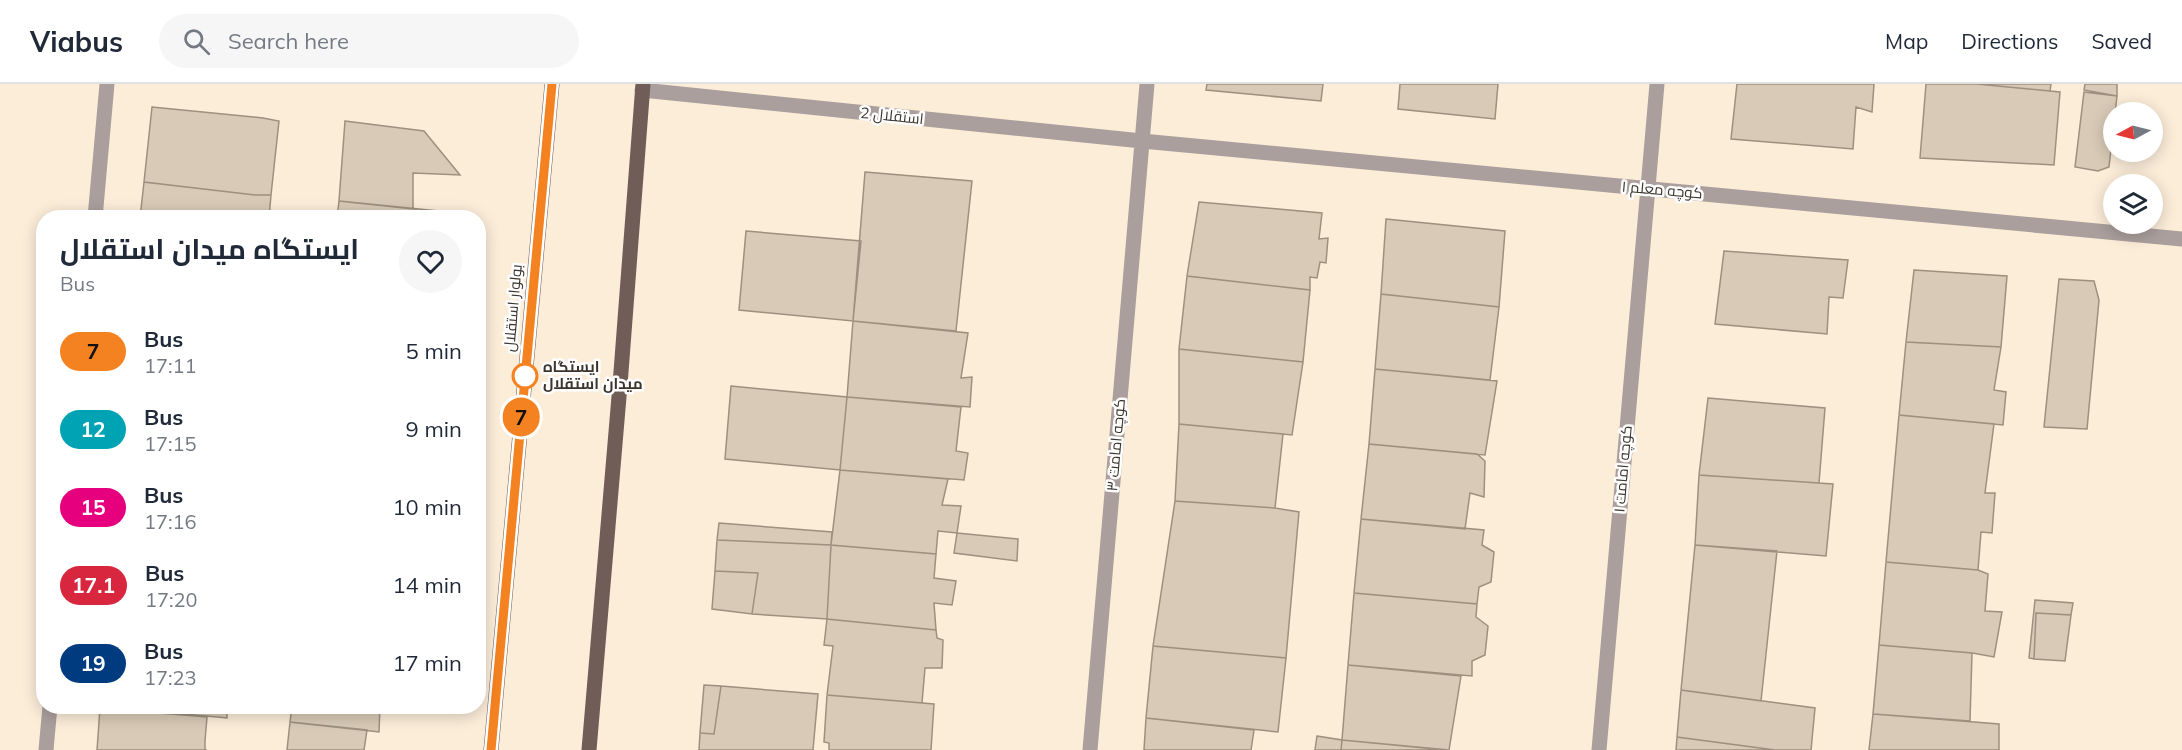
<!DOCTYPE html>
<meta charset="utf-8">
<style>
body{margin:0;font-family:Mulish,Cairo,sans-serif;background:#f6f6f7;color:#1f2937;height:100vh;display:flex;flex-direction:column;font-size:22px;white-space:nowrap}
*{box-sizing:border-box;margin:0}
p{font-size:20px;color:#747a83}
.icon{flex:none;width:33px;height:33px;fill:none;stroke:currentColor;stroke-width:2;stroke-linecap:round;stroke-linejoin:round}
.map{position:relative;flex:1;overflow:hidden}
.side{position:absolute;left:36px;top:126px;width:450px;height:504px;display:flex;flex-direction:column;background:#fff;border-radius:24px;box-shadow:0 3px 15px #0003}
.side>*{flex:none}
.badge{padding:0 12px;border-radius:20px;font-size:21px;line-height:39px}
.needle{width:39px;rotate:263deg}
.fabs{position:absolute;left:2103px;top:18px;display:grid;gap:12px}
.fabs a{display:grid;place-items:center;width:60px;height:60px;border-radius:50%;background:#fff;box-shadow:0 3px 15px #0003;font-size:30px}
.map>.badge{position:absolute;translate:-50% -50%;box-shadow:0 0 0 3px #fff}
.round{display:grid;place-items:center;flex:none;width:63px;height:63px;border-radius:32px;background:#f6f6f7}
.headline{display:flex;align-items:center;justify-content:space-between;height:102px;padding:0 24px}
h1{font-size:28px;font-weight:700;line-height:45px}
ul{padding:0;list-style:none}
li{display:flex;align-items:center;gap:18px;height:78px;padding:0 24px}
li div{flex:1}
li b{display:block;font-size:22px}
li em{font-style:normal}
li .badge{min-width:66px;font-weight:700;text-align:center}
header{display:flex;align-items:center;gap:36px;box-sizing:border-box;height:84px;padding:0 30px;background:#fff;border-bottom:2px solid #e0e1e3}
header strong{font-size:28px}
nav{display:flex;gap:33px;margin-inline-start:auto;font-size:21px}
.search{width:420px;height:54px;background:#f6f6f7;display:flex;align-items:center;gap:15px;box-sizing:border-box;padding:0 21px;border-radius:33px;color:#747a83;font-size:22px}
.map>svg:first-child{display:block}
.building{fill:#d8cab6;stroke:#9d907e;stroke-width:1.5}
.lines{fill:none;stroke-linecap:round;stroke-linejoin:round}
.minor{stroke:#aa9f9c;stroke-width:15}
.major{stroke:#705d58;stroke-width:15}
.line-casing{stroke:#fff;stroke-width:14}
.line{stroke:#f58220;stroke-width:9}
.stop-dot{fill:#fff;stroke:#f58220;stroke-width:3}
.labels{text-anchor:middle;stroke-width:5;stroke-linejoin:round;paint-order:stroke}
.street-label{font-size:15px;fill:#3a342c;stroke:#fdfdfd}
.stop-label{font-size:15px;font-weight:bold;fill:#3a342c;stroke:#fdfdfd;text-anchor:start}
</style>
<header>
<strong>Viabus</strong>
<div class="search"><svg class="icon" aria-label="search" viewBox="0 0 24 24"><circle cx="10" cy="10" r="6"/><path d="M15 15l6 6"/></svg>Search here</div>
<nav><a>Map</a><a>Directions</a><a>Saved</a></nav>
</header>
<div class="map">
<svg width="2182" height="666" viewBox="0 0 2182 666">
<rect width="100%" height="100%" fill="#fcedd9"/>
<!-- building -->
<path class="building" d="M1207,0H1323L1321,17L1206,6Z
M1400,0H1498L1495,35L1398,25Z
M1737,0H1874L1872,28L1856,23L1853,65L1731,55Z
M1926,0H1977L2060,8L2054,81L1920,74Z
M1977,0H2051L2050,7Z
M2085,0H2117V12L2084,6Z
M2084,8L2117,12L2109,83L2098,87L2075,83Z
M152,23L263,34L279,37L271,111H255L144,98Z
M345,37L424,47L460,91L413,89V125L339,117Z
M865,88L972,97L956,247L853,237Z
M144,98L255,111H271L269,134H140Z
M339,117L458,129V134H337Z
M1199,118L1322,129L1319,155L1328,154L1326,179L1320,178L1317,194L1310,193V206L1187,192Z
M1386,135L1505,147L1499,223L1381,210Z
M746,147L861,157L853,237L739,226Z
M1724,167L1848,176L1843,214L1829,213L1827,250L1715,240Z
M1914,186L2007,192L2001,263L1906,258Z
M1187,192L1310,206L1303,278L1179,265Z
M2059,195L2094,197L2099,216L2087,345L2044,343Z
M1381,210L1499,223L1490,296L1375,285Z
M853,237L968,249L961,294L972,293L970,323L847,313Z
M1906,258L2001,263L1994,306L2006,308L2003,341L1899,331Z
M1179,265L1303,278L1292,351L1179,340Z
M1375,285L1497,297L1485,371L1369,360Z
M731,302L847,313L840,386L725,375Z
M847,313L961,323L956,367L968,369L964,396L840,386Z
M1708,314L1825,324L1819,399L1699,391Z
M1899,331L1994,340L1985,409H1995L1992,449L1981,448L1978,486L1886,478Z
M1179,340L1283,350L1275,424L1175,417Z
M1369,360L1477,370L1485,377L1484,413L1470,409L1465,445L1361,435Z
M840,386L948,395L942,421L961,422L957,449L938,447L936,470L831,461Z
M1699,391L1833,400L1826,472L1695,461Z
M1175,417L1275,424L1299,428L1286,574L1153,562Z
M1361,435L1484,446L1482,461L1494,468L1491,498L1479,503L1477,520L1354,509Z
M719,439L832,448L831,461L717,456Z
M957,449L1018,455L1017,477L954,469Z
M717,456L831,461L827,535L752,530L758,489L715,487Z
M831,461L936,470L934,494L956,497L952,521L934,519L936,546L827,535Z
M1695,461L1777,467L1761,617L1681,606Z
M1886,478L1978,486L1988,490L1985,527L2002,528L1994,573L1972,569L1879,561Z
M715,487L758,489L752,530L712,525Z
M1354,509L1477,520L1476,533L1488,542L1485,571L1472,577V592L1348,581Z
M2035,516L2073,519L2071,531L2036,529L2034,575L2029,574Z
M2036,529L2071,531L2065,577L2034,575Z
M827,535L936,546L937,554L943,556L942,584H925L922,619L827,611L833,562L824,561Z
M1879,561L1972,569L1970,637L1873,630Z
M1153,562L1286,574L1278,648L1146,634Z
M1348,581L1461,592L1449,666L1342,656Z
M704,601L721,602L714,650L700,649Z
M721,602L818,610L813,666H699L700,649L714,650Z
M1681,606L1815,624L1811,666H1775L1677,653Z
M827,611L934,620L931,666H829V659L824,658Z
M100,622H238V629L227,628V634Z
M292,622H380L379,648L290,638Z
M100,624L207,633L205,657V666H207H97Z
M1873,630L1999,640V666H1869Z
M1146,634L1254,646L1251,666H1144Z
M290,638L367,646L364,666H287Z
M1317,652L1342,656L1341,666H1315Z
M1677,653L1775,666H1676Z
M1342,656L1445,666H1341Z"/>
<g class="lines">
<!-- minor -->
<path class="minor" d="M642,6L1142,57L2182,155
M95,134L107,0
M46,666L50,622
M1090,666L1147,0
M1599,666L1657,0"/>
<!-- major -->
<path class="major" d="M491,666L552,0
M589,666L620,301L643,0"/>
</g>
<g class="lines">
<!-- line casing -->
<g class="line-casing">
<path id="line" d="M491,666L552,0"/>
</g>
<!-- line -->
<use href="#line" class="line"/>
</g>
<!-- markers -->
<circle class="stop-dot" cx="525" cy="292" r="12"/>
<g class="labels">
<!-- street labels -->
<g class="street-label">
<text transform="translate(892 32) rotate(6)" y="5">استقلال 2</text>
<text transform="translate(1662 106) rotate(5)" y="5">کوچه معلم ۱</text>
<text transform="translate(513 224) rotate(-85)" y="5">بولوار استقلال</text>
<text transform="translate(1116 361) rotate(-85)" y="5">کوچه امامت ۳</text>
<text transform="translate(1623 385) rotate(-85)" y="5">کوچه امامت ۱</text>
</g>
<!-- stop labels -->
<g class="stop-label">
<text x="543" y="288">ایستگاه<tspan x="543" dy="17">میدان استقلال</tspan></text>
</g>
</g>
</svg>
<div class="fabs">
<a><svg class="needle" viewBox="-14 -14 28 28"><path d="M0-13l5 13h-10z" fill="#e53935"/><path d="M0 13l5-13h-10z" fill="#747a83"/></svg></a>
<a><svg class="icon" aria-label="layers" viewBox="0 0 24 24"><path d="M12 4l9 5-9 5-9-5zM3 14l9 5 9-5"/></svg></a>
</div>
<b class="badge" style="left:521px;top:333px;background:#f58220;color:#111">7</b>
<section class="side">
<div class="headline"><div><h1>ایستگاه میدان استقلال</h1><p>Bus</p></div><a class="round"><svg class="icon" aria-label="heart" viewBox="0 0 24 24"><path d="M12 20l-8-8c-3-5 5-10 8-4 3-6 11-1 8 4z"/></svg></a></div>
<ul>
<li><span class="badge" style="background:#f58220;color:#111">7</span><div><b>Bus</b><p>17:11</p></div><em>5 min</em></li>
<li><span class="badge" style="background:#00a3b4;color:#fff">12</span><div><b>Bus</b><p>17:15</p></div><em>9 min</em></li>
<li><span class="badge" style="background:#e6007e;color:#fff">15</span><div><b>Bus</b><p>17:16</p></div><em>10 min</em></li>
<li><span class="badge" style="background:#d7263d;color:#fff">17.1</span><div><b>Bus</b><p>17:20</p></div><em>14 min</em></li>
<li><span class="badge" style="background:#003b80;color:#fff">19</span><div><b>Bus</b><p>17:23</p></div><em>17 min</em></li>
</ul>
</section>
</div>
